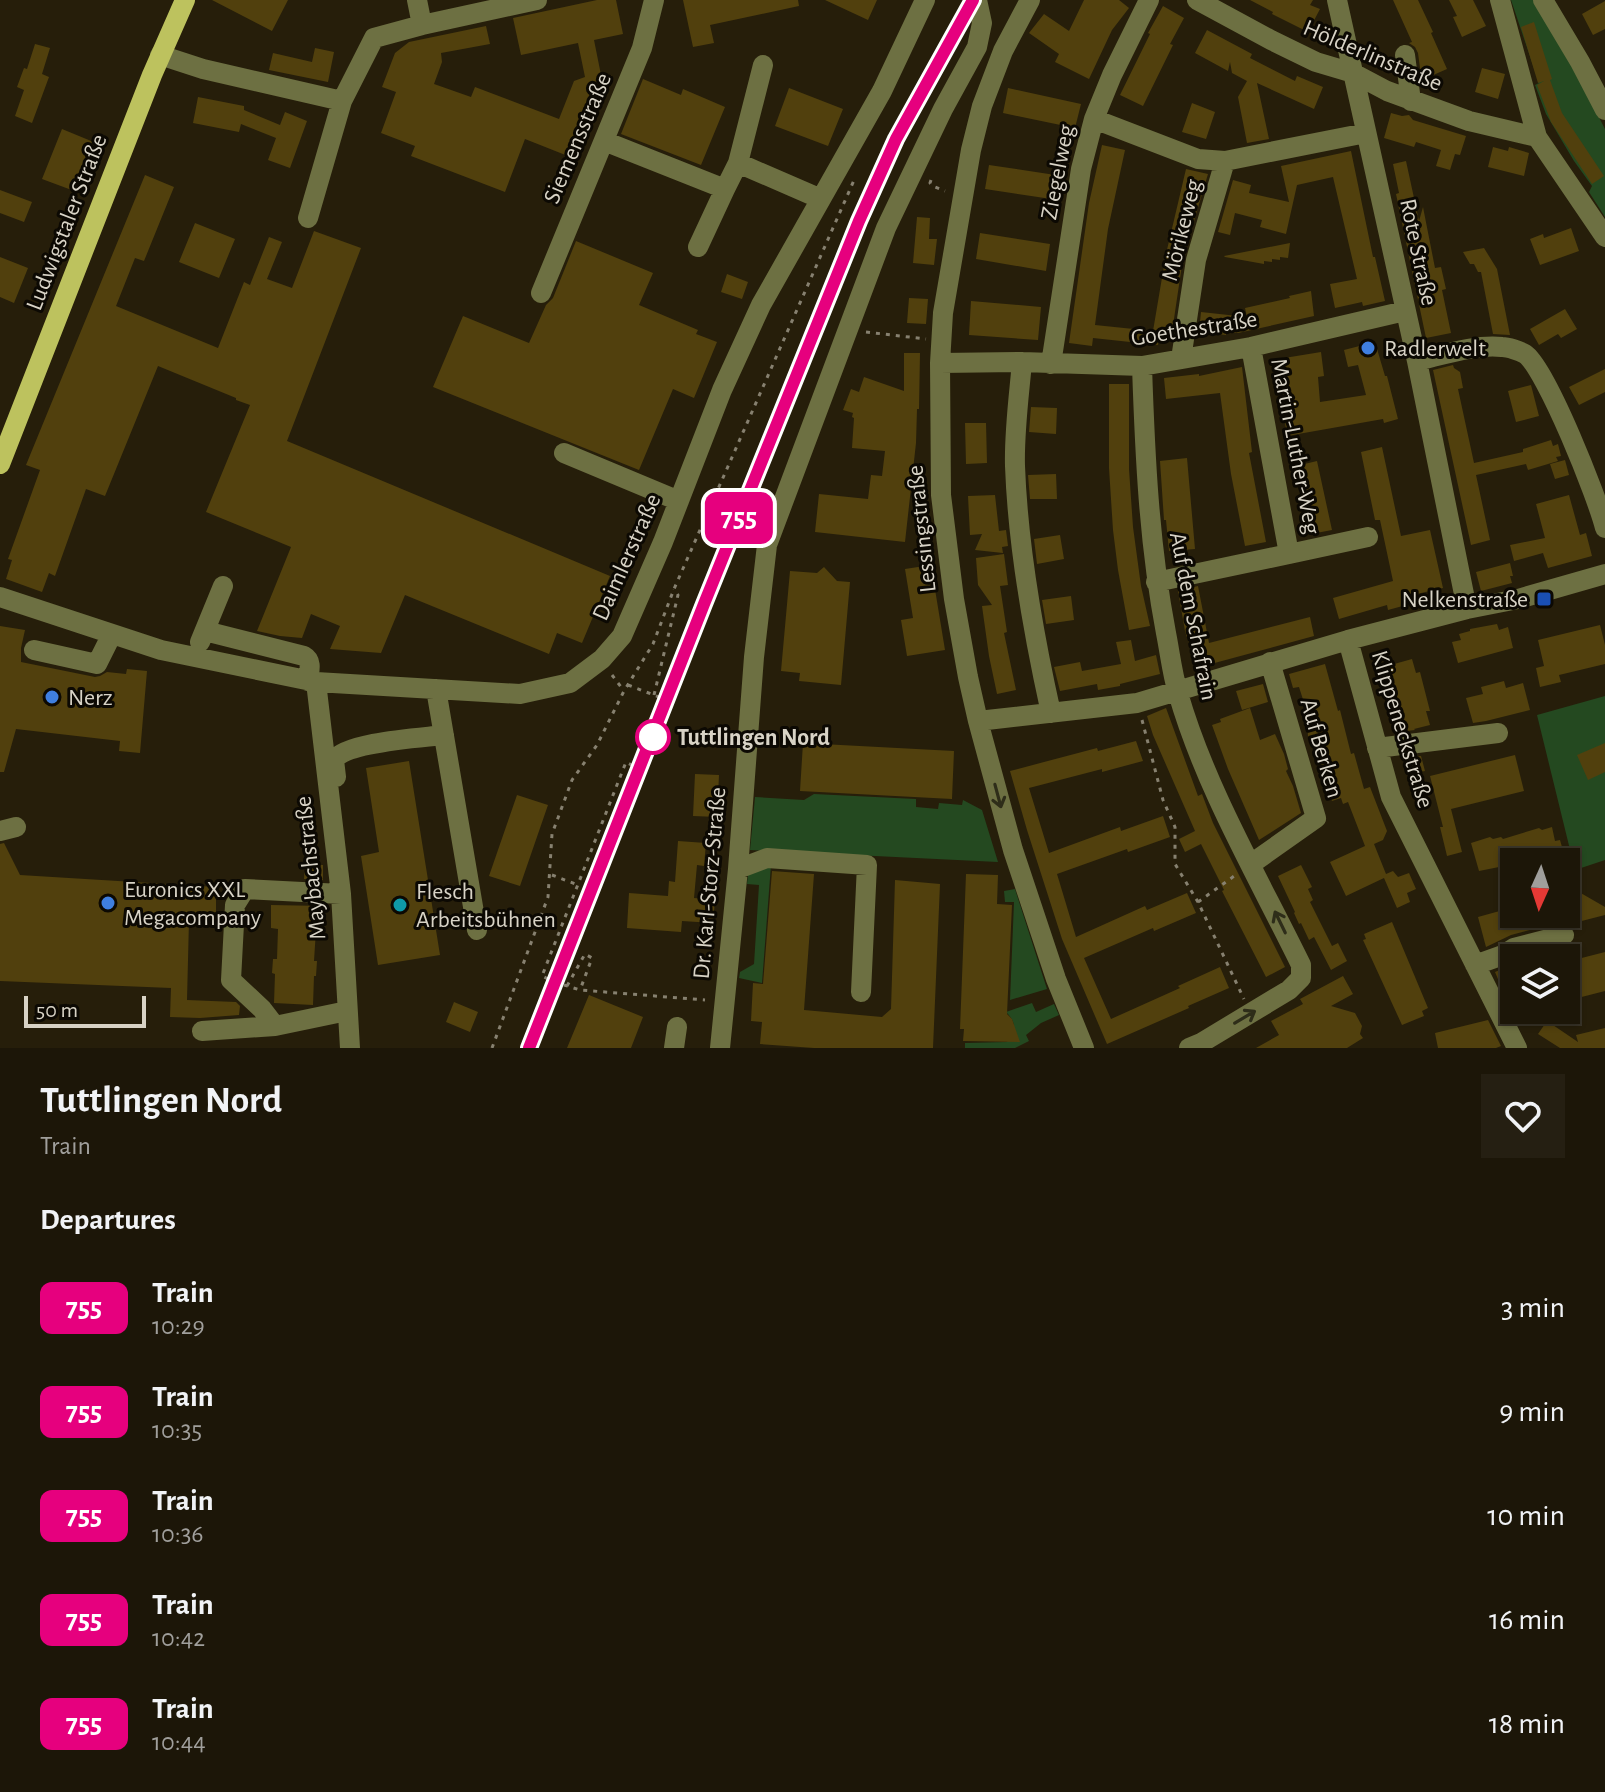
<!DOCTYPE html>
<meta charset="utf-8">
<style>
body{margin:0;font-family:"Alegreya Sans",sans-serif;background:#251f12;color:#f1f3f6;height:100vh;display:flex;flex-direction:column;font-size:30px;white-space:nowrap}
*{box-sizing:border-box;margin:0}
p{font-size:26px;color:#a09f9c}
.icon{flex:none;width:44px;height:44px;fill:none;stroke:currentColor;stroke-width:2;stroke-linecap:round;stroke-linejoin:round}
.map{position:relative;height:1048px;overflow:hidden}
.panel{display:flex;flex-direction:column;background:#1c1608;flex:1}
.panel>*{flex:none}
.badge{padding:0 16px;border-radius:12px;font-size:28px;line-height:52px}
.needle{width:52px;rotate:183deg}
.buttons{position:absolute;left:1500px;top:848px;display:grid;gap:16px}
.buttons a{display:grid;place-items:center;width:80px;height:80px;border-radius:0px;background:#1c1608;box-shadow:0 2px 6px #0004,0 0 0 2px #3a3529;font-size:40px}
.scale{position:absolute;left:24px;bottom:20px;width:122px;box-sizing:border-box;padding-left:8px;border:4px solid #d8d3c6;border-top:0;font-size:22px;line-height:28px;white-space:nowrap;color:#d8d3c6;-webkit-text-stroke:6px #0c0903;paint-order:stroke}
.map>.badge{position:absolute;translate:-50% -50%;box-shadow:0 0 0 4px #fff}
h2{padding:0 40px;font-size:30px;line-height:72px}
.round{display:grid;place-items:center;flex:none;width:84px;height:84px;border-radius:0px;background:#251f12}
.overview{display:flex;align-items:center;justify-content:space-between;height:136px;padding:0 40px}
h1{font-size:38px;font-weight:700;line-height:60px}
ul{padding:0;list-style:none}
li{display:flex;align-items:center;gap:24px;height:104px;padding:0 40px}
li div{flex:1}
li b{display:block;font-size:30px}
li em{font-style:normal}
li .badge{min-width:88px;font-weight:700;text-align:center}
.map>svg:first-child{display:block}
.green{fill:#244920}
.building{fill:#51400d}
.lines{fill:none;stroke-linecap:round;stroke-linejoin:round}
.path{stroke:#878170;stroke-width:3;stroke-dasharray:4 6;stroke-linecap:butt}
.minor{stroke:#6d7042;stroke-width:20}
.major{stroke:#bdc25e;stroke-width:20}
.rail-casing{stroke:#8f8979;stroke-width:8}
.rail{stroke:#0c0903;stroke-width:5;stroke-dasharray:15;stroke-linecap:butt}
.oneway{stroke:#2e2d19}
.line-casing{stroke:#fff;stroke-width:18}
.line{stroke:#e6007e;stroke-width:12}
.shop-dot{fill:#3f7fe0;stroke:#0c0903;stroke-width:3}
.transit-dot{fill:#1a4fb4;stroke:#0c0903;stroke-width:3}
.stop-dot{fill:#fff;stroke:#e6007e;stroke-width:4}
.culture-dot{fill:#0f9aa8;stroke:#0c0903;stroke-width:3}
.labels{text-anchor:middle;stroke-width:6;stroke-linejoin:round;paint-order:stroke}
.street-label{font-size:24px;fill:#d8d3c6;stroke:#0c0903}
.poi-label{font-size:24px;fill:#d8d3c6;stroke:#0c0903;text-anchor:start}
.stop-label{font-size:24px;font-weight:bold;fill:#d8d3c6;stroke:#0c0903;text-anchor:start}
</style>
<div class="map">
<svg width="1605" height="1048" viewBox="0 0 1605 1048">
<rect width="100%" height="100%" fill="#261e0a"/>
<!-- green -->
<path class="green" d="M1511,0H1534L1572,65L1605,129V217L1589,192L1592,186L1574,161L1546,114L1535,85L1539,83Z
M1605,696V860L1575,870L1537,715Z
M814,794L916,799V807L938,809L939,803L962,805L963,800L982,810L998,862L750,850L755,797L804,800Z
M771,865L762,983L739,978L740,972L754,964L759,885L747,884L748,875Z
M1015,889L1047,989L1010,1000L1014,902H1005L1004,891Z
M1032,1003L1036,1012L1054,1004L1059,1015L1041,1023L1026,1035L1029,1041L1015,1048H965V1043L1007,1042C1016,1031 1017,1023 1006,1012Z"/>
<!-- building -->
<path class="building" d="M212,0H288L272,31Z
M597,0H616L623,34L594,40L601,75H612L578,160L525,139L505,192L411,156L415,146L381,133L396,92L382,87L395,53L409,42L486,26L490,44L441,53L442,62L434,84L471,97L475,87L559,119L574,81L585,77L578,43L521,55L513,18Z
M683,0H798L799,6L710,25L714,43L693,47Z
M825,0H877L868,20Z
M1084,0H1119L1129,8L1112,30L1089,79L1055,62L1059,54L1029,33L1044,14L1069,31Z
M1250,0H1313L1310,5L1320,9L1308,32L1272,14L1273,12Z
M1393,0H1418L1433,32L1431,33L1447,69L1431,76L1430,74L1424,77L1420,68L1418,53L1415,47L1409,43L1412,42Z
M1449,0H1473L1486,26L1462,37L1453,17L1457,16Z
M1605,1V29L1593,35L1582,14Z
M1163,6L1184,18L1170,44L1173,45L1143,106L1120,95L1150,34L1148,33Z
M1534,22L1552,79L1550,80L1562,113L1604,176L1592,184L1551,122L1537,85L1544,81L1538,83L1521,27Z
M1207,30L1252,54L1250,58L1295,81L1297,76L1323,87L1314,109L1257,83L1269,139L1247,143L1238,97L1247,81L1232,73L1230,62L1228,71L1195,53Z
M35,44L50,48L42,74L49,77L32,123L15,116L24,90L17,87L24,68L27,69Z
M315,48L334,52L328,82L269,70L273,53L312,62Z
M1482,68L1505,74L1498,99L1475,92Z
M643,79L681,95L683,89L725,107L701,165L621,134Z
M789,88L843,109L828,146L775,126Z
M1008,88L1081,104L1075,128L1003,113Z
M198,97L244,106V110L280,125L285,112L307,121L290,168L268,160L276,138L241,124L239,132L193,123Z
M1192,103L1215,112L1206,139L1182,132Z
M1391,113L1402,116L1409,115L1413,120L1466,136L1460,155L1455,154L1450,170L1436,166L1441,150L1416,142L1414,147L1384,138Z
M62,129L96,143L77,192L42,179Z
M1102,145L1125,150L1108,229L1095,325L1153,331L1166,254L1186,169L1208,174L1183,258L1171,339L1159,337L1158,345L1093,338L1092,346L1069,343L1089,203Z
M1493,147L1508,151L1509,147L1529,153L1524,176L1488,167Z
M1351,151L1373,257H1375L1385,301L1363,306L1362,302L1335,308L1330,284L1357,279L1333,177L1297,185L1286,234L1260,227L1262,220L1235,213L1230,235L1218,232L1233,180L1251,185L1249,193L1289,202L1281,166Z
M1406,161L1419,221L1423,207L1435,268L1441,267L1446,289L1442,290L1451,333L1426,338L1396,194L1399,193L1393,164Z
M989,165L1062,176L1058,200L985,189Z
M145,175L174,187L144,261L135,258L116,306L218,348L244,282L250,285L269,237L282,242L267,279L292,288L314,231L361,248L287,441L610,576L582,643L557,633L549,654L405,595L381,653L330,649L340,626L311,614L302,638L280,636L257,631L291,547L206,512L250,405L236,400V398L158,366L105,496L86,489L55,576L49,573L42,592L6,579L12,560L8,559L40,470L26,465Z
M0,190L32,202L24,222L0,213Z
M917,217L930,218L929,239H937L934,265L913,263Z
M195,223L235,239L219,278L179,262Z
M1571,228L1579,251L1540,265L1530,239L1543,234L1544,238Z
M980,233L1050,244L1046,271L976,259Z
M576,241L653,273L639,305L698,330L696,334L717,342L694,398L673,389L639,470L433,387L463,316L529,343L546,305L553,298Z
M1290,243L1288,258L1280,257V260L1272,259V262L1264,261V264L1225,257L1224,256Z
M1484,248L1497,269L1510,335L1493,334L1481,272H1478L1474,264H1470L1463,252Z
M0,257L28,268L14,303L0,297Z
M727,274L748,282L742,299L721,292Z
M1311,291L1314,316L1238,333L1226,332V335L1199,332L1201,312L1247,317L1245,308L1290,298L1289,296Z
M909,298L928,299L926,324L907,323Z
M971,301L1041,307L1038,340L969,335Z
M1565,309L1577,329L1561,338L1558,334L1539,345L1530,329Z
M1375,342L1385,376H1387L1398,419L1384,423L1383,419L1287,436L1284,416H1287L1281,383L1276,384L1272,360L1321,352L1324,376L1318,377L1320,402L1366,395L1358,365L1348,367L1344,350Z
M904,353H920L919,409H917L916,443L905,542L815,532L819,494L868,499L871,475L882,476L885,451L852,448L854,418L852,417L853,413L843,410L851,389L859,392L864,377L904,391Z
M1453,365L1454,368L1460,372L1463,388L1458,389L1474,463L1523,452V449L1551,440L1553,446L1558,444L1561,456L1556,457L1558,461L1528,470L1526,464L1476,475L1490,540L1471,545L1433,370Z
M1242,367L1252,452L1249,453L1266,542L1245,546L1231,474L1220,393L1166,399L1164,378L1199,374V376Z
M1605,369V392L1579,405L1569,387Z
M1109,384H1129V469L1133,527L1141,586L1150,626L1129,630L1118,570L1113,530L1109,468Z
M1531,385L1539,416L1516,422L1508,391Z
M1031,407L1057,408L1056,434L1029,432Z
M965,423H986L987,463L966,464Z
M1382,447L1401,536L1430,530L1443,588L1408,596L1410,604L1388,610L1387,605L1339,619L1333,598L1393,581L1380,520H1375L1361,452Z
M1187,458L1195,549L1169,551L1166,520H1164L1160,461Z
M1565,460L1569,475L1555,479L1550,464Z
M1317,461L1332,530L1311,534L1296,466Z
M1056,474L1057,499H1030L1028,475Z
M995,495L999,531L1006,530L1008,546L1002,547L1003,553L975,550L982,534L970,535L968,496Z
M1569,495L1580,535L1586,533L1592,556L1548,568L1543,553L1514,561L1510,545L1545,538L1536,504Z
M1060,535L1064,559L1037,564L1034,539Z
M1004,554L1008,585L1000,586L1007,632L1004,633L1016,690L997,694L989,656L982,606L992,605L978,585L976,558Z
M1510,563L1513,576H1510L1512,583L1481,591L1476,572Z
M931,565L945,650L907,656L901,620L913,618L905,569Z
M824,567L837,581L850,582L841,685L799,681L800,673L781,671L790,571L817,573Z
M1198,586L1209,643L1310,617L1314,636L1196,668L1185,631L1178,591Z
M1071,596L1074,620L1046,624L1042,600Z
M1497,624L1499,630L1508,627L1513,648L1458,663L1452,642L1461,640L1459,634L1470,631V629Z
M1600,625L1605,645V664L1559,675L1561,682L1540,687L1536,668L1544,666L1538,640Z
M0,626L25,630L21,648V662L95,677L100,676L107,672L126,674L127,669L147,671L140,753L119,751L120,741L16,729L4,772H0Z
M1131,640L1135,661L1156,655L1160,674L1120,684V686L1098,690L1097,684L1060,691L1054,667L1080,662L1082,671L1121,664L1116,642Z
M1412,659L1416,673L1420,672L1430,711H1426L1430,725L1414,729L1415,730L1397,732L1380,668Z
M1325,664L1338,711L1340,710L1351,754L1354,753L1364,789L1370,787L1387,831L1383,840L1374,844L1386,874L1393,871L1398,877L1409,873L1416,889L1407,893L1410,902L1397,908L1384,878L1346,896L1330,862L1365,846L1348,802L1343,804L1341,798L1332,801L1324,780H1321L1322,769L1316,749L1314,750L1310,736L1308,737L1307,712L1299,687L1293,688L1289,674Z
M1504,681L1506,688L1523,683L1530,710L1486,721L1473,723L1466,698L1483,694L1481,687Z
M1263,684L1268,702L1242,710L1236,691Z
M1166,708L1198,796L1202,794L1213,823L1285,967L1266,977L1222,891L1224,890L1201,844L1185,852L1179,839L1195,831L1153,735L1147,716Z
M1250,708L1260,740L1275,734L1284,754L1288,769L1286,771L1293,786L1301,813L1259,840L1228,769L1212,725L1221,722L1220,719Z
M1136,741L1143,761L1102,772V769L1029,788L1049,853L1120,827L1121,831L1163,816L1170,837L1128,852L1127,849L1057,874L1076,937L1145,906L1147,910L1187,893L1196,913L1154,931L1153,928L1084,958L1111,1019L1180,988L1178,986L1220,967L1229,988L1188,1006L1189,1008L1107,1044L1062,939L1027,830L1010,771L1097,748L1098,751Z
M803,743L954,751L952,799L800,791Z
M1605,743V772L1588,780L1577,755Z
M1515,755L1524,791L1451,809L1462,852L1447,856L1440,827H1443L1430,776Z
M1421,756L1425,771L1410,774L1406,757Z
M409,761L440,955L378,965L361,856L379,852L366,768Z
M695,774L719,775L717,817L693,816Z
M517,795L548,805L520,886L489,876Z
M1552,827L1555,841L1560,840L1564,854L1533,862H1514V864L1479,871L1471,843L1490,837L1493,839L1501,837L1503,839L1539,828L1542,830Z
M678,841L706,843L704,866L697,865L694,898L715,900L713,923L682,921L681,932L627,928L629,893L668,896L669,881L675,882Z
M4,843L20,875L216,887V921L189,920L187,1000L236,1002L240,1006L239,1015L200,1018L170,1017L171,988L0,981V844Z
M305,864L323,865V880L304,879Z
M1301,865L1312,887L1308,889L1313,900L1310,902L1332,946L1338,943L1347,961L1331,970L1314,937L1309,940L1301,923L1299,924L1294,913L1295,912L1278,876Z
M772,871L814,874L804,1010L882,1017L891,1009L895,880L940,884L933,1048H814L760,1044L762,1022L751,1021L753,983L763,984Z
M966,874L998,875L997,904L1012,905L1007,1014L1012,1019L1020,1042L963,1041L964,1029H960Z
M1579,892L1605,907V915L1570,924L1561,922L1511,935L1486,947L1478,917L1514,907V914H1566V896Z
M271,905L323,906L322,930H316L314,961H317L316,976H314L313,1005L274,1003L275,974L272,973L273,959H277L278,929L271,928Z
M1392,922L1428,1008L1422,1011L1424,1016L1402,1025L1363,940L1366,939L1364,934Z
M1605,952V991L1566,1001V962Z
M1509,966L1514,994L1505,996L1495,972Z
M1343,976L1353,994L1331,1006L1355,1013L1362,1026L1360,1034L1363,1038L1347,1048H1256L1279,1035L1271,1021L1303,1004L1300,999Z
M589,995L643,1017L631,1048H567Z
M454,1002L478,1012L470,1032L446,1022Z
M1488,1020L1501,1046L1496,1048H1438L1435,1033Z
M1547,1021L1578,1042L1576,1035L1605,1028V1048H1560L1538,1034Z"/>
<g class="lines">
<!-- path -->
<path class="path" d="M931,180L930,183L935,187L945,191
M866,332L926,339
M612,675L624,691
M628,685L664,699
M654,695L678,595L674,589
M1142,720L1163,800L1175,827V864L1198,902L1244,999
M552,875L578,885
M1198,902L1237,874
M548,979L542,976L626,762L637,768
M564,985L580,990L705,1000
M567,986L585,954L592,958L580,990
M492,1048L548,897L552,834L572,780L597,745L624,691L653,644L674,589L855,178"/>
<!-- minor -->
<path class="minor" d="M417,0L422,25
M1030,0L1003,51L982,106L971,150L943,313L940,363L941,495L954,599L968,677L978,721L1013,850L1056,979L1084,1048
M1197,0L1271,40L1316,62L1353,73L1387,91L1469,121L1537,137
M1337,0L1417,361L1467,609
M1500,0L1537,137L1605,237
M1543,0L1580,62L1605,110
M160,55L203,69L342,101L308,218
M1405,55L1411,101
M763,65L738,163L821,199
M342,101L374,38L422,25L537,0
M1094,119L1198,159L1225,161L1366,133
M604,141L725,189L738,163
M698,247L725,189
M541,293L642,48L654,0
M1251,347L1289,554L1368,537
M1181,359L1196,260L1225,161
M1417,361C1443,355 1475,344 1502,347C1508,347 1520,351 1525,354C1546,368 1598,499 1605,528
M1022,362C1019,396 1014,432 1015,466C1018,549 1033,632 1051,713
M940,363L1022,362L1142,366L1251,347L1405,311
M1051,364L1081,169L1094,119L1112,75L1149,0
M1142,366C1145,456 1149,544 1166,633C1170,653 1172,673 1178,693C1205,787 1258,877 1301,965V978L1289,990L1201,1043L1189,1048
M564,453L679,501
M1156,582L1289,554
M0,597L161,650L316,682L520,694L570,683L602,659L622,636L663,542L722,390L761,305L882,91L925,0
M205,631L304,656C313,661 309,672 308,681
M1348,640L1391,797L1517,1048
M200,642L223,586
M34,650L97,664L112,634
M316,682L341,894L350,1048
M436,689L477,930
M978,721L1137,703L1348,640L1467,609L1518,599L1605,574
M1377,748L1498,733
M336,777L334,760C346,742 420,738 444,735
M0,831L16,827
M1251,864L1316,818L1270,662
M738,869L767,858L867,865L861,992
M1475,965L1503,955L1514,948L1564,935
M275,1026L262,1009L231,980L235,905L245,889L341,894
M202,1031L275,1026L347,1011
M674,1048L677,1027
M720,1048L738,869L754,657L767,545L886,228L943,109L977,47L982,23L977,0"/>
<!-- major -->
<path class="major" d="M0,464L152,75L185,0"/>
<!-- rail casing -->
<g class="rail-casing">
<path id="rail" d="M529,1048L704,604L859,221L896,139L973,0"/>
</g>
<!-- rail -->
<use href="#rail" class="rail"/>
</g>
<!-- one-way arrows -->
<defs><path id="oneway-shaft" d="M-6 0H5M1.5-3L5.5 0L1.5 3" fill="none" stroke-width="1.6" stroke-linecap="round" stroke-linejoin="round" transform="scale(2)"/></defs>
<g class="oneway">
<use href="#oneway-shaft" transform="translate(998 796) rotate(75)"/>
<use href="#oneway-shaft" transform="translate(1280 922) rotate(-116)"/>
<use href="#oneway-shaft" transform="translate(1245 1017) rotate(-31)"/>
</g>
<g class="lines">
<!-- line casing -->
<g class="line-casing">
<path id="line" d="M529,1048L704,604L859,221L896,139L973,0"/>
</g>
<!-- line -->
<use href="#line" class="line"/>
</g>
<!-- markers -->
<g class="shop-dot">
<circle cx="1368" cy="348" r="8"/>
<circle cx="52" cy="697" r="8"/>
<circle cx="108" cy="903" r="8"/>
</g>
<rect class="transit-dot" x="1536" y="591" width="16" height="16" rx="4"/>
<circle class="stop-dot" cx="653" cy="737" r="16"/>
<circle class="culture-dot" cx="400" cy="905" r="8"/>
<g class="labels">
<!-- street labels -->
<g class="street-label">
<text transform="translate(1373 55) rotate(23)" y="8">Hölderlinstraße</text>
<text transform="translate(577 138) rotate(-67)" y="8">Siemensstraße</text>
<text transform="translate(1057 172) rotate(-79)" y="8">Ziegelweg</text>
<text transform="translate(66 222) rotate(-69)" y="8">Ludwigstaler Straße</text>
<text transform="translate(1181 230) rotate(-76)" y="8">Mörikeweg</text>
<text transform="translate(1419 252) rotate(78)" y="8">Rote Straße</text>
<text transform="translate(1194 328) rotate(-9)" y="8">Goethestraße</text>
<text transform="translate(1296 446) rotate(79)" y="8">Martin-Luther-Weg</text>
<text transform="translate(921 529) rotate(-96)" y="8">Lessingstraße</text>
<text transform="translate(626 557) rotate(-66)" y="8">Daimlerstraße</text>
<text transform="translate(1194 616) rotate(79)" y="8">Auf dem Schafrain</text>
<text transform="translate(1403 729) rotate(73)" y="8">Klippeneckstraße</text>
<text transform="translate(1322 748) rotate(74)" y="8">Auf Berken</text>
<text transform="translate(310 868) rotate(-96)" y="8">Maybachstraße</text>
<text transform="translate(709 883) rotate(-85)" y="8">Dr. Karl-Storz-Straße</text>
</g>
<!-- poi labels -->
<g class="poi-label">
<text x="1384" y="356">Radlerwelt</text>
<text x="1528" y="607" text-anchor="end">Nelkenstraße</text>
<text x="68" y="705">Nerz</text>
<text x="124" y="897">Euronics XXL<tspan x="124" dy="28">Megacompany</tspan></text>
<text x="416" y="899">Flesch<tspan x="416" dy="28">Arbeitsbühnen</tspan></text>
</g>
<!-- stop labels -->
<g class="stop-label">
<text x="677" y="745">Tuttlingen Nord</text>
</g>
</g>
</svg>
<div class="buttons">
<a><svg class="needle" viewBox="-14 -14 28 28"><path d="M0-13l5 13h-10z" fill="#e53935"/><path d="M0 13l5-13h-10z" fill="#a09f9c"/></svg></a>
<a><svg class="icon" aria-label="layers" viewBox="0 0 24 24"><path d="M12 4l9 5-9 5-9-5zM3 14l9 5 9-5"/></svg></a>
</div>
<div class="scale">50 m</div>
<b class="badge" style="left:739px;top:518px;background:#e6007e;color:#fff">755</b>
</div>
<section class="panel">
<div class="overview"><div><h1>Tuttlingen Nord</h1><p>Train</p></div><a class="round"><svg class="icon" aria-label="heart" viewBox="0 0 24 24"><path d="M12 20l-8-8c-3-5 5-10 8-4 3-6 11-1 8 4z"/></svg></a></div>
<h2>Departures</h2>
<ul>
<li><span class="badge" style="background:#e6007e;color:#fff">755</span><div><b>Train</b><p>10:29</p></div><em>3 min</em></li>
<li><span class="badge" style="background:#e6007e;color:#fff">755</span><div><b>Train</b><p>10:35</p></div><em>9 min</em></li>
<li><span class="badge" style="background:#e6007e;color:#fff">755</span><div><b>Train</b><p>10:36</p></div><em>10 min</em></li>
<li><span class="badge" style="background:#e6007e;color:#fff">755</span><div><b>Train</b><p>10:42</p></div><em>16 min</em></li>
<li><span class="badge" style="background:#e6007e;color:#fff">755</span><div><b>Train</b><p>10:44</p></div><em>18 min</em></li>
</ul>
</section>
